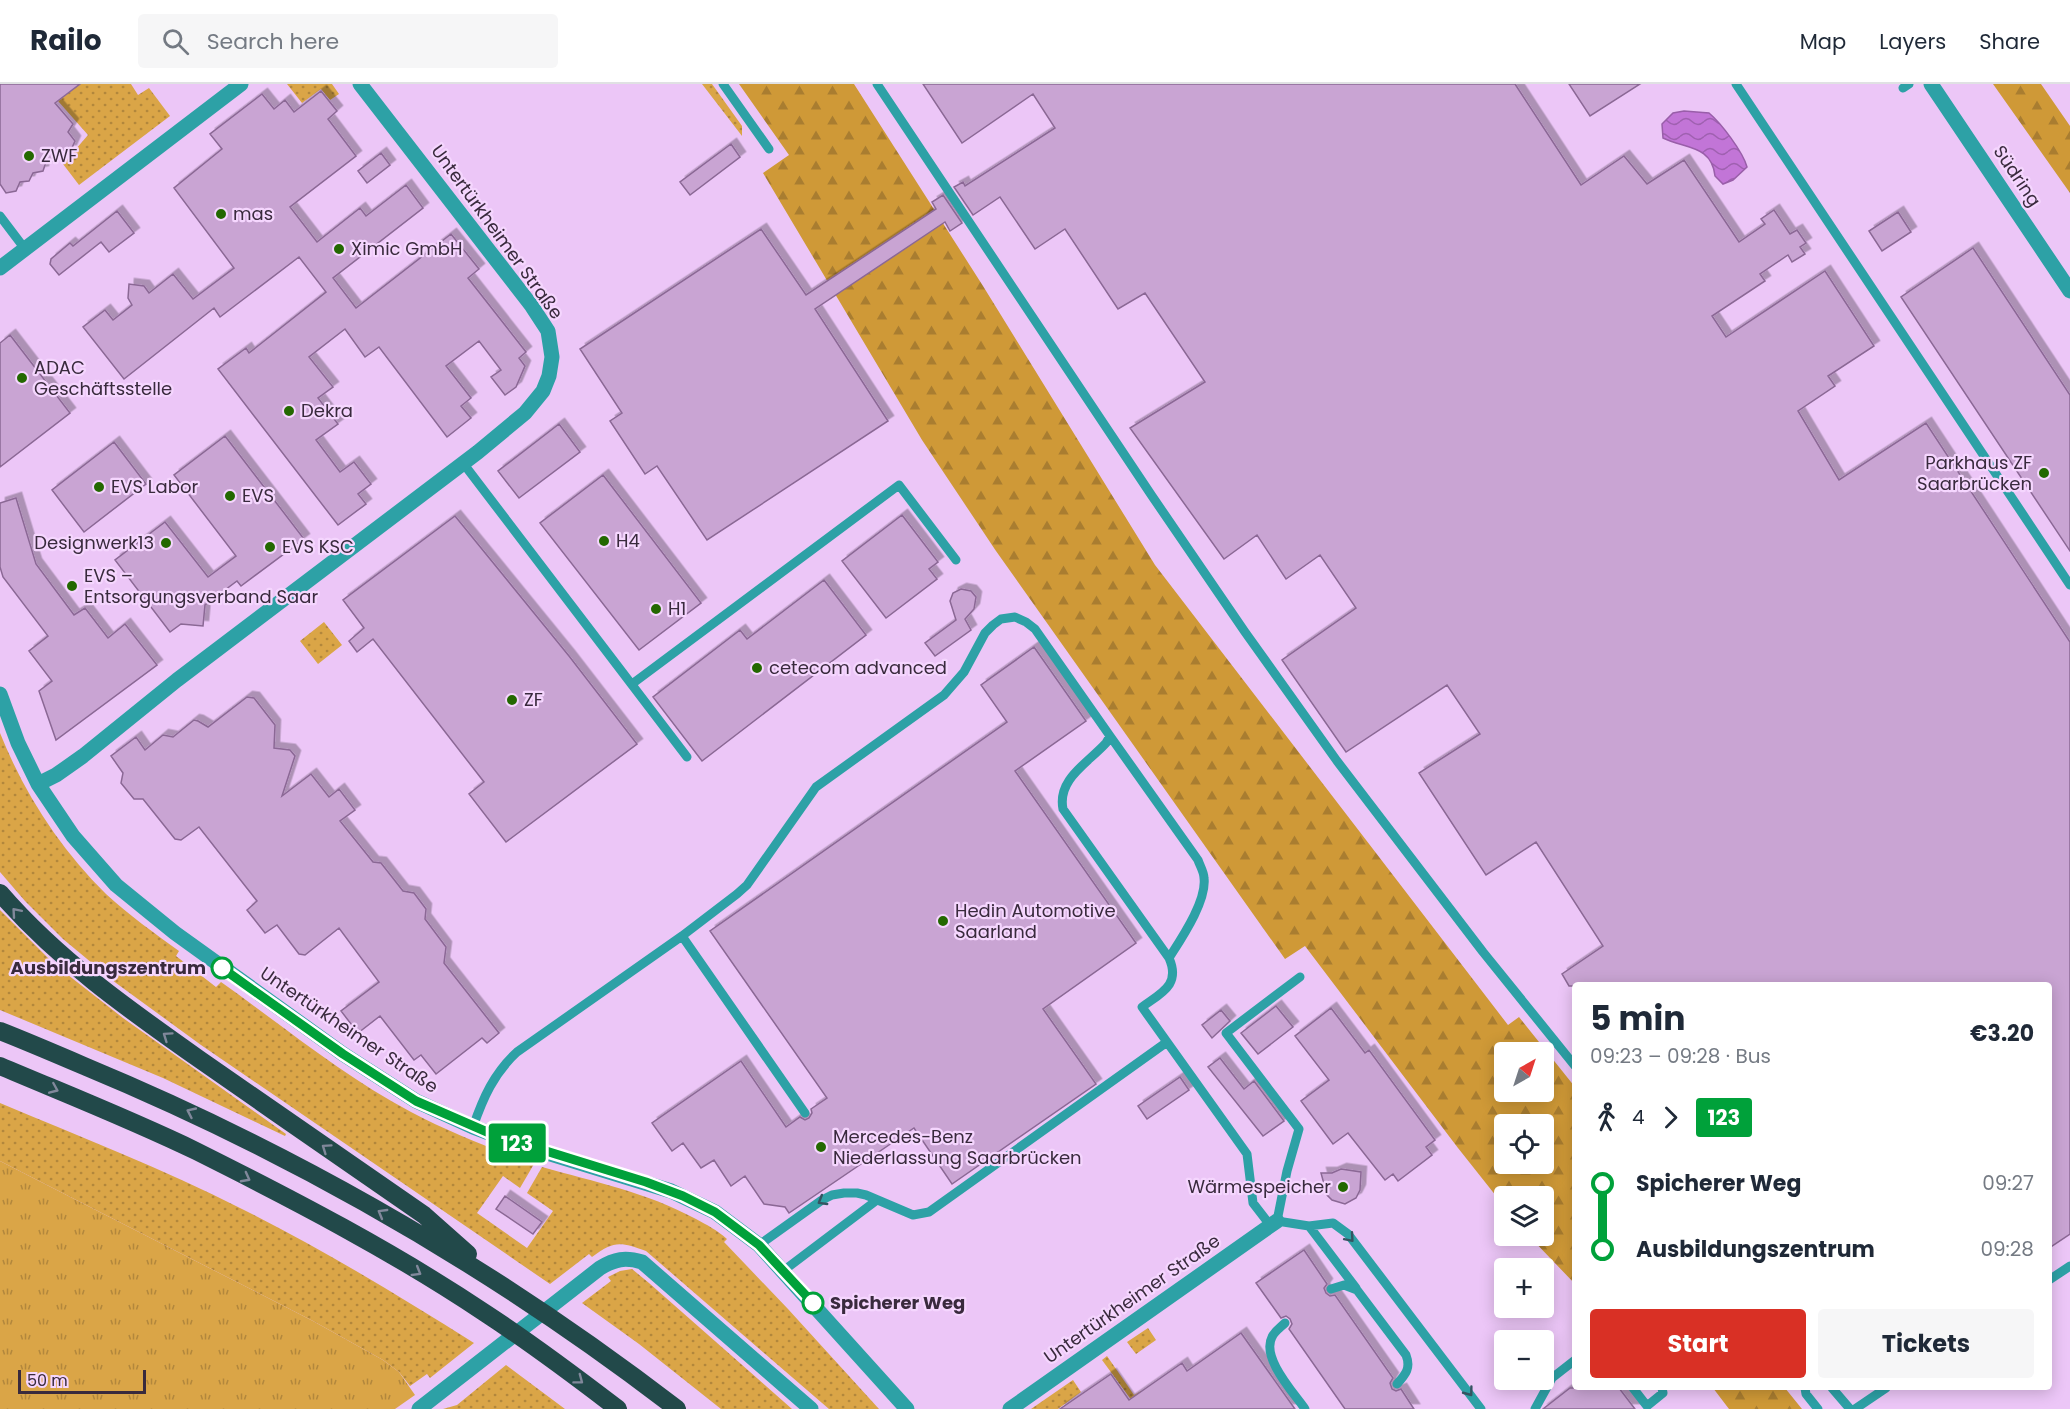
<!DOCTYPE html>
<meta charset="utf-8">
<style>
body{margin:0;font-family:Poppins,sans-serif;background:#f6f6f7;color:#1f2937;height:100vh;display:flex;flex-direction:column;font-size:22px;white-space:nowrap}
*{box-sizing:border-box;margin:0}
p{font-size:20px;color:#747a83}
.icon{flex:none;width:33px;height:33px;fill:none;stroke:currentColor;stroke-width:2;stroke-linecap:round;stroke-linejoin:round}
.map{position:relative;flex:1;overflow:hidden}
.panel{position:absolute;left:1572px;top:898px;width:480px;height:408px;display:flex;flex-direction:column;background:#fff;border-radius:6px;box-shadow:0 3px 15px #0003}
.panel>*{flex:none}
.badge{padding:0 12px;border-radius:4px;font-size:21px;line-height:39px}
.needle{width:39px;rotate:39deg}
.buttons{position:absolute;left:1494px;top:958px;display:grid;gap:12px}
.buttons a{display:grid;place-items:center;width:60px;height:60px;border-radius:6px;background:#fff;box-shadow:0 3px 15px #0003;font-size:30px}
.scale{position:absolute;left:18px;bottom:15px;width:128px;box-sizing:border-box;padding-left:6px;border:3px solid #392a3d;border-top:0;font-size:16px;line-height:21px;white-space:nowrap;color:#392a3d;-webkit-text-stroke:4px #f5d6fe;paint-order:stroke}
.map>.badge{position:absolute;translate:-50% -50%;box-shadow:0 0 0 3px #fff}
.legs{display:flex;align-items:center;gap:9px;height:66px;padding:0 18px;font-size:20px}
.legs p{margin-inline-start:auto}
.headline{display:flex;align-items:center;justify-content:space-between;height:102px;padding:0 18px}
h1{font-size:33px;font-weight:700;line-height:45px}
.primary-button{display:flex;gap:12px;margin-top:auto;padding:12px 18px}
.primary-button a{flex:1;height:69px;border-radius:6px;background:#d93025;color:#fff;font-size:24px;font-weight:700;line-height:69px;text-align:center}
.primary-button a+a{background:#f6f6f7;color:#1f2937}
ul{padding:0 18px;list-style:none}
li{display:flex;align-items:center;gap:21px;height:66px;font-size:22px}
li i{display:grid;place-items:center;width:9px;height:100%;margin:0 8px;background:currentColor}
li i::after{content:'';width:15px;height:15px;margin:-8px;border:4px solid;border-radius:50%;background:#fff}
li p{margin-inline-start:auto}
li:first-child i{background:linear-gradient(#0000 50%,currentColor 0)}
li:last-child i{background:linear-gradient(currentColor 50%,#0000 0)}
header{display:flex;align-items:center;gap:36px;box-sizing:border-box;height:84px;padding:0 30px;background:#fff;border-bottom:2px solid #e0e1e3}
header strong{font-size:28px}
nav{display:flex;gap:33px;margin-inline-start:auto;font-size:21px}
.search{width:420px;height:54px;background:#f6f6f7;display:flex;align-items:center;gap:15px;box-sizing:border-box;padding:0 21px;border-radius:6px;color:#747a83;font-size:22px}
.map>svg:first-child{display:block}
.grass{fill:url(#grass-dots)}
.forest{fill:url(#forest-firs);fill-rule:evenodd}
.park{fill:url(#park-tufts)}
.water{fill:url(#water-waves);stroke:#995ea9;stroke-width:1.5}
.building{fill:#c9a4d3;stroke:#8b6895;stroke-width:1.5;filter:url(#shadow)}
.lines{fill:none;stroke-linecap:round;stroke-linejoin:round}
.service{stroke:#2da1a6;stroke-width:9}
.minor{stroke:#2da1a6;stroke-width:15}
.motorway{stroke:#22494a;stroke-width:18}
.oneway{stroke:#81889b}
.oneway2{stroke:#355462}
.line-1-casing{stroke:#fff;stroke-width:14}
.line-1{stroke:#00a13a;stroke-width:9}
.poi-dot{fill:#236800;stroke:#f5d6fe;stroke-width:2}
.stop-1-dot{fill:#fff;stroke:#00a13a;stroke-width:3}
.labels{text-anchor:middle;stroke-width:4.5;stroke-linejoin:round;paint-order:stroke}
.poi-label{font-size:18px;fill:#392a3d;stroke:#f5d6fe;text-anchor:start}
.street-label{font-size:18px;fill:#392a3d;stroke:#f5d6fe}
.stop-label{font-size:18px;font-weight:bold;fill:#392a3d;stroke:#f5d6fe;text-anchor:end}
</style>
<header>
<strong>Railo</strong>
<div class="search"><svg class="icon" aria-label="search" viewBox="0 0 24 24"><circle cx="10" cy="10" r="6"/><path d="M15 15l6 6"/></svg>Search here</div>
<nav><a>Map</a><a>Layers</a><a>Share</a></nav>
</header>
<div class="map">
<svg width="2070" height="1325" viewBox="0 0 2070 1325">
<defs>
<pattern id="grass-dots" width="8" height="8" patternUnits="userSpaceOnUse" patternTransform="scale(1.5)"><rect width="8" height="8" fill="#daa547"/><path d="M2 2h.1M6 6h.1" fill="none" stroke="#b2873c" stroke-width="1.8" stroke-linecap="round"/></pattern>
<pattern id="forest-firs" width="22" height="20" patternUnits="userSpaceOnUse" patternTransform="scale(1.5)"><rect width="22" height="20" fill="#cf9937"/><path d="M5 1l3.5 6h-7zM16 11l3.5 6h-7z" fill="#a97d30"/></pattern>
<pattern id="park-tufts" width="24" height="20" patternUnits="userSpaceOnUse" patternTransform="scale(1.5)"><rect width="24" height="20" fill="#daa547"/><path d="M3 7l-1-3M5 7V3M7 7l1-3M15 17l-1-3M17 17v-4M19 17l1-3" fill="none" stroke="#b2873c"/></pattern>
<pattern id="water-waves" width="16" height="10" patternUnits="userSpaceOnUse" patternTransform="scale(1.5)"><rect width="16" height="10" fill="#c275d7"/><path d="M0 5q4-4 8 0t8 0" fill="none" stroke="#9f60b0"/></pattern>
<filter id="shadow"><feDropShadow dx="5.5" dy="-5.5" stdDeviation="0" flood-color="#0004"/></filter>
</defs>
<rect width="100%" height="100%" fill="#ecc6f7"/>
<!-- grass -->
<path class="grass" d="M80,0H131L138,11L149,4L170,32L79,101L63,80L88,51L58,17Z
M287,0H332L339,10L330,16L321,5L302,19Z
M702,0H712L742,42V52Z
M324,538L342,561L318,580L300,557Z
M0,649C24,709 60,765 106,810C129,831 154,849 179,867L176,872L216,903L221,898C283,942 343,992 411,1028C451,1049 492,1065 534,1080L520,1104L503,1092L477,1129L527,1164L553,1127L527,1109L542,1083C595,1098 646,1108 696,1135C707,1141 717,1146 727,1155L724,1158L788,1225L879,1325H829L646,1167C621,1158 614,1156 592,1173L589,1170L550,1200L201,961L116,899L63,855L25,817L0,788Z
M0,826L54,880L123,934L286,1050L285,1052L163,994L0,926Z
M0,1019C81,1053 163,1085 242,1125C322,1165 398,1211 474,1259L430,1294L427,1290L410,1302L399,1288L383,1276L313,1237L0,1077Z
M632,1185L649,1199L792,1325H721L639,1260L582,1219L611,1197L608,1193L620,1187Z
M1148,1244L1156,1256L1136,1270L1127,1258Z
M1107,1272L1134,1311L1141,1307L1154,1325H1138L1102,1276Z
M506,1281L565,1325H443L457,1321Z
M1073,1296L1081,1308L1058,1325H1031Z"/>
<!-- forest -->
<path class="forest" d="M739,0H854L983,202L1155,481L1508,941L1519,933L1575,1003V1200L1529,1152H1544V1113H1504V1122L1458,1064L1305,862L1285,875L996,467L922,356L763,89L789,71ZM1504,969H1544V1008H1504ZM1504,1041H1544V1080H1504Z
M1993,0H2041L2070,42V109Z
M1713,1304H1785L1802,1325H1729Z"/>
<!-- park -->
<path class="park" d="M0,1077L313,1237L383,1276L399,1288L415,1311L395,1325H0Z"/>
<!-- water -->
<path class="water" d="M1684,27L1709,29C1721,39 1743,68 1747,83L1733,96L1723,100L1715,92C1712,61 1685,65 1663,54L1662,40L1673,29Z"/>
<!-- building -->
<path class="building" d="M0,0H80L55,19L73,40L68,48L75,57L71,66L60,67L56,77L46,78L43,87L33,89L29,97L20,98L16,107L6,109L0,100Z
M923,0H1515L1581,101L1624,72L1647,100L1684,76L1739,158L1765,140L1761,135L1774,126L1790,150L1797,146L1806,159L1800,163L1805,170L1792,178L1788,171L1760,190L1765,197L1712,232L1726,253L1825,187L1874,262L1828,292L1835,302L1798,327L1839,396L1926,339L2070,558V1150L2049,1164V902H1569L1562,890L1603,862L1536,758L1486,791L1419,689L1480,650L1447,601L1346,668L1282,576L1356,524L1320,471L1286,495L1257,451L1224,475L1130,344L1205,298L1145,209L1118,225L1065,145L1035,165L1000,113L973,131L954,103L963,98L965,102L1055,44L1033,10L962,59Z
M1569,0H1640L1590,32Z
M321,7L337,27L328,35L356,72L290,123L317,158L360,124L366,132L406,101L423,124L333,194L356,224L451,150L479,185L468,194L526,268L519,274L525,282L516,303L505,311L491,293L501,286L479,257L446,282L471,314L461,322L471,334L447,353L379,263L365,273L345,245L309,273L333,303L318,314L338,340L316,356L340,388L354,378L371,400L358,410L366,420L338,441L218,285L246,264L249,269L326,208L299,173L220,233L214,224L124,295L83,243L105,226L113,236L132,221L128,214L129,200L144,202L149,209L173,190L193,215L234,184L174,104L222,65L210,50L262,10L274,25L285,16L294,28Z
M731,60L740,73L690,111L680,98Z
M381,69L390,81L367,99L358,87Z
M943,111L962,139L950,147L945,138L815,225L888,337L707,456L657,382L645,390L610,337L622,329L580,265L761,145L806,211L936,125L932,118Z
M117,127L134,149L109,168L101,158L59,191L50,180L51,175L70,159L73,162Z
M1898,128L1911,148L1882,167L1869,147Z
M1973,164L2070,311V467L1901,213Z
M10,251L70,329L0,383V259Z
M559,340L580,368L519,414L498,387Z
M225,352L304,455L241,502L237,497L205,521L203,542L181,540L170,548L115,476L165,438L208,493L236,472L174,391Z
M114,358L146,400L84,448L52,406Z
M603,391L701,519L639,566L540,439Z
M16,414L36,480L74,531L85,524L108,554L125,540L157,581L56,656L39,607L52,597L29,567L48,552L3,493L0,483V419Z
M902,431L938,478L929,485L937,495L886,534L842,477Z
M455,432L569,572L637,660L506,758L469,710L484,698L373,555L357,568L349,557L364,544L343,516Z
M824,496L866,551L702,677L653,613L740,546L747,555Z
M961,505L971,507L976,513L974,525L965,535L971,546L935,572L925,559L956,536L950,517L953,509Z
M1034,563L1086,637L1015,687L1136,859L1043,925L1096,1000L952,1100L914,1044L789,1129L785,1123L764,1120L745,1092L731,1102L714,1076L701,1084L683,1059L672,1067L652,1039L741,977L786,1043L800,1033L805,1036L809,1034L812,1029L811,1025L827,1014L710,847L1007,638L981,601Z
M247,613L254,614L275,641L274,664L290,666L295,672L282,712L311,690L329,713L339,705L355,726L340,737L373,778L381,779L403,807L414,809L426,825L425,835L446,863L444,879L499,949L487,959L482,954L436,990L421,971L414,976L380,932L358,949L341,927L379,898L339,844L305,871L299,870L277,841L265,849L247,826L257,817L199,743L181,756L175,755L143,715H134L121,699L123,689L111,672L136,653L145,666L163,651L173,653L194,636L198,637L208,643Z
M1276,922L1293,943L1258,970L1241,949Z
M1331,924L1365,969L1369,966L1435,1056L1426,1063L1432,1071L1398,1097L1393,1090L1385,1096L1348,1049L1333,1060L1301,1017L1329,996L1295,952Z
M1221,926L1230,937L1212,954L1202,941Z
M1220,974L1244,1005L1254,997L1284,1037L1263,1052L1208,983Z
M1180,993L1189,1006L1147,1035L1138,1022Z
M1341,1085L1361,1088L1360,1106L1356,1114L1345,1120L1332,1116L1327,1111L1321,1089H1332Z
M505,1112L542,1138L533,1150L496,1125Z
M1304,1166L1327,1200L1324,1204L1326,1209L1330,1212L1335,1211L1393,1294L1390,1299L1392,1305L1396,1307L1401,1305L1414,1325H1345L1289,1245L1292,1240L1290,1235L1286,1232L1281,1234L1256,1199Z
M1241,1249L1295,1325H1060L1111,1290L1129,1316L1182,1279L1187,1287Z
M1570,1304H1619L1635,1325H1543Z"/>
<g class="lines">
<!-- service -->
<path class="service" d="M723,0L769,65
M877,0L1152,412L1245,548L1337,677L1483,868L1575,982
M1736,0L2070,501
M1903,4L1909,0
M0,132L25,165
M463,379L687,673
M632,600L899,401L956,476
M1110,652L1198,776C1200,782 1204,788 1204,794C1207,817 1181,855 1169,874
M682,852L805,1029
M1300,893L1226,949L1299,1045L1287,1087L1277,1137L1309,1142L1333,1139L1348,1150L1481,1325
M473,1043C483,1014 494,989 517,968L682,852L737,810L747,801L816,703L944,611L964,588L985,549L993,541L1001,535L1015,533L1026,538L1035,545L1110,652L1106,659C1088,679 1057,695 1063,725L1169,874C1181,901 1161,909 1142,923L1247,1070L1253,1119L1270,1141
M1309,1142L1356,1204
M759,1161L822,1116L832,1111L844,1109H857L866,1111L913,1131L929,1128L1167,958
M783,1187L877,1116
M2049,1196L2070,1182
M1331,1205L1344,1201L1357,1206L1406,1271C1411,1284 1406,1290 1397,1300
M1285,1239C1281,1243 1274,1248 1272,1253C1261,1274 1294,1309 1305,1325
M1633,1304L1647,1322L1663,1309L1662,1304
M1805,1304L1806,1310L1818,1325
M1832,1304L1850,1325
M1535,1325L1552,1294L1575,1276
M1855,1325L1886,1304"/>
<!-- minor -->
<path class="minor" d="M1931,0L2070,207
M0,184L241,0
M0,610L18,659L38,700L73,752L116,801L175,849L343,970L416,1017L473,1043L515,1059L671,1107L715,1128L759,1161L907,1325
M38,700L56,691L83,672L177,596L478,368L525,329L543,307L549,292L552,273L548,247L531,221L360,0
M419,1325L600,1184C615,1175 625,1173 642,1178L811,1325
M1010,1325L1277,1137"/>
<!-- motorway -->
<path class="motorway" d="M0,809C57,875 128,925 199,975C274,1027 348,1079 424,1131L468,1170
M0,947C28,958 56,970 84,982C296,1070 495,1185 677,1325
M0,982C66,1010 132,1036 196,1067C294,1116 394,1168 485,1229C531,1259 575,1292 618,1325"/>
</g>
<!-- one-way arrows -->
<defs><path id="oneway-chevron" d="M-2-3.5L2.5 0L-2 3.5" fill="none" stroke-width="1.6" stroke-linecap="round" stroke-linejoin="round" transform="scale(1.5)"/></defs>
<g class="oneway">
<use href="#oneway-chevron" transform="translate(16 828) rotate(-131)"/>
<use href="#oneway-chevron" transform="translate(167 952) rotate(-145)"/>
<use href="#oneway-chevron" transform="translate(54 1005) rotate(23)"/>
<use href="#oneway-chevron" transform="translate(191 1028) rotate(-155)"/>
<use href="#oneway-chevron" transform="translate(326 1064) rotate(-145)"/>
<use href="#oneway-chevron" transform="translate(246 1094) rotate(28)"/>
<use href="#oneway-chevron" transform="translate(382 1129) rotate(-150)"/>
<use href="#oneway-chevron" transform="translate(417 1188) rotate(31)"/>
<use href="#oneway-chevron" transform="translate(579 1296) rotate(37)"/>
</g>
<g class="oneway2">
<use href="#oneway-chevron" transform="translate(822 1117) rotate(149)"/>
<use href="#oneway-chevron" transform="translate(1350 1154) rotate(49)"/>
<use href="#oneway-chevron" transform="translate(1469 1308) rotate(53)"/>
</g>
<g class="lines">
<!-- line-1 casing -->
<g class="line-1-casing">
<path id="line-1" d="M222,884L343,970L416,1017L494,1051L646,1098L683,1112L715,1128L759,1161L813,1219"/>
</g>
<!-- line-1 -->
<use href="#line-1" class="line-1"/>
</g>
<!-- markers -->
<g class="poi-dot">
<circle cx="29" cy="72" r="6"/>
<circle cx="221" cy="130" r="6"/>
<circle cx="339" cy="165" r="6"/>
<circle cx="22" cy="294" r="6"/>
<circle cx="289" cy="327" r="6"/>
<circle cx="2044" cy="389" r="6"/>
<circle cx="99" cy="403" r="6"/>
<circle cx="230" cy="412" r="6"/>
<circle cx="604" cy="457" r="6"/>
<circle cx="166" cy="459" r="6"/>
<circle cx="270" cy="463" r="6"/>
<circle cx="72" cy="502" r="6"/>
<circle cx="656" cy="525" r="6"/>
<circle cx="757" cy="584" r="6"/>
<circle cx="512" cy="616" r="6"/>
<circle cx="943" cy="837" r="6"/>
<circle cx="821" cy="1063" r="6"/>
<circle cx="1343" cy="1103" r="6"/>
</g>
<g class="stop-1-dot">
<circle cx="222" cy="884" r="10"/>
<circle cx="813" cy="1219" r="10"/>
</g>
<g class="labels">
<!-- poi labels -->
<g class="poi-label">
<text x="41" y="78">ZWF</text>
<text x="233" y="136">mas</text>
<text x="351" y="171">Ximic GmbH</text>
<text x="34" y="290">ADAC<tspan x="34" dy="21">Geschäftsstelle</tspan></text>
<text x="301" y="333">Dekra</text>
<text x="2032" y="385" text-anchor="end">Parkhaus ZF<tspan x="2032" dy="21">Saarbrücken</tspan></text>
<text x="111" y="409">EVS Labor</text>
<text x="242" y="418">EVS</text>
<text x="616" y="463">H4</text>
<text x="154" y="465" text-anchor="end">Designwerk13</text>
<text x="282" y="469">EVS KSC</text>
<text x="84" y="498">EVS –<tspan x="84" dy="21">Entsorgungsverband Saar</tspan></text>
<text x="668" y="531">H1</text>
<text x="769" y="590">cetecom advanced</text>
<text x="524" y="622">ZF</text>
<text x="955" y="833">Hedin Automotive<tspan x="955" dy="21">Saarland</tspan></text>
<text x="833" y="1059">Mercedes-Benz<tspan x="833" dy="21">Niederlassung Saarbrücken</tspan></text>
<text x="1331" y="1109" text-anchor="end">Wärmespeicher</text>
</g>
<!-- street labels -->
<g class="street-label">
<text transform="translate(2017 92) rotate(56)" y="6">Südring</text>
<text transform="translate(497 148) rotate(54)" y="6">Untertürkheimer Straße</text>
<text transform="translate(349 946) rotate(34)" y="6">Untertürkheimer Straße</text>
<text transform="translate(1132 1215) rotate(-35)" y="6">Untertürkheimer Straße</text>
</g>
<!-- stop labels -->
<g class="stop-label">
<text x="206" y="890">Ausbildungszentrum</text>
<text x="830" y="1225" text-anchor="start">Spicherer Weg</text>
</g>
</g>
</svg>
<div class="buttons">
<a><svg class="needle" viewBox="-14 -14 28 28"><path d="M0-13l5 13h-10z" fill="#e53935"/><path d="M0 13l5-13h-10z" fill="#747a83"/></svg></a>
<a><svg class="icon" aria-label="locate" viewBox="0 0 24 24"><circle cx="12" cy="12" r="6"/><path d="M12 2v4M12 18v4M2 12h4M18 12h4"/></svg></a>
<a><svg class="icon" aria-label="layers" viewBox="0 0 24 24"><path d="M12 4l9 5-9 5-9-5zM3 14l9 5 9-5"/></svg></a>
<a>+</a>
<a>−</a>
</div>
<div class="scale">50 m</div>
<b class="badge" style="left:517px;top:1059px;background:#00a13a;color:#fff">123</b>
<section class="panel">
<div class="headline"><div><h1>5 min</h1><p>09:23 – 09:28 · Bus</p></div><b>€3.20</b></div>
<div class="legs"><svg class="icon" aria-label="walk" viewBox="0 0 24 24"><circle cx="13" cy="4" r="2"/><path d="M13 8l-2 6 4 7M11 14l-3 7M7 12l3-4h3l4 4"/></svg>4<svg class="icon" aria-label="forward" viewBox="0 0 24 24"><path d="M9 5l7 7-7 7"/></svg><b class="badge" style="background:#00a13a;color:#fff">123</b></div>
<ul>
<li><i style="color:#00a13a"></i><b>Spicherer Weg</b><p>09:27</p></li>
<li><i style="color:#00a13a"></i><b>Ausbildungszentrum</b><p>09:28</p></li>
</ul>
<div class="primary-button"><a>Start</a><a>Tickets</a></div>
</section>
</div>
